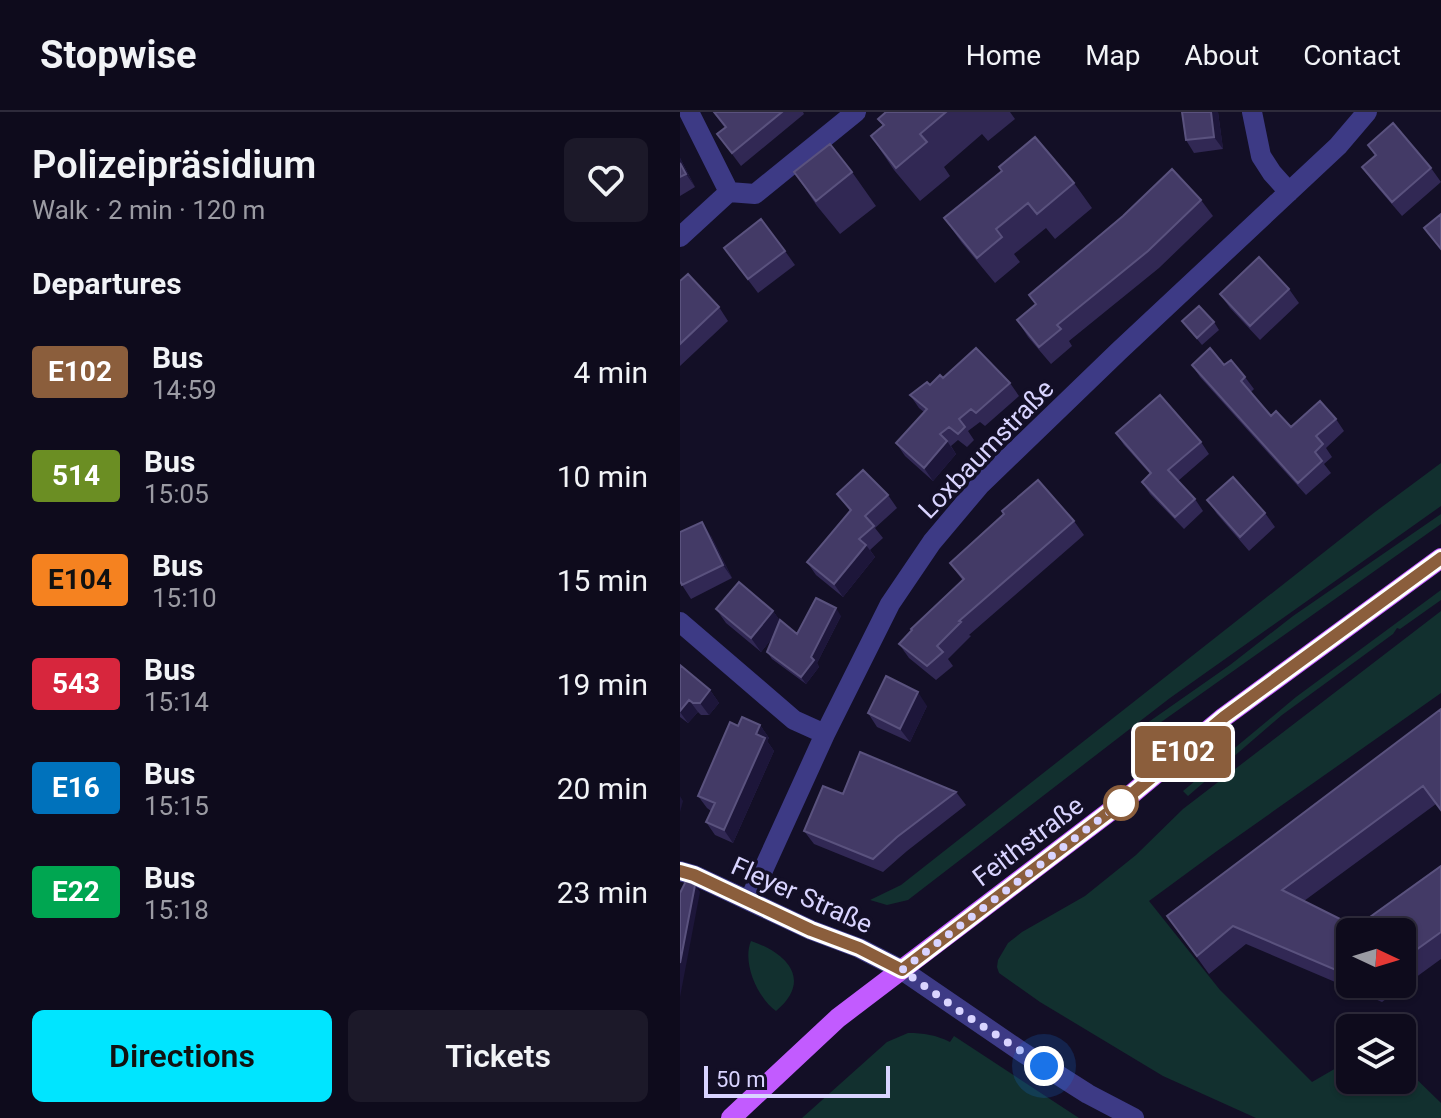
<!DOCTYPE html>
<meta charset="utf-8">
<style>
body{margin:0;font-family:Roboto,sans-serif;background:#1c1929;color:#f1f3f6;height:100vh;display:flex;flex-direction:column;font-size:30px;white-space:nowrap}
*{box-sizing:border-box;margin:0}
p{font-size:26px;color:#9b9ba3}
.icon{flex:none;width:44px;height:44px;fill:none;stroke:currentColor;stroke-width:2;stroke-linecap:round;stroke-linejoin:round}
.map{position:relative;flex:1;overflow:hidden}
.details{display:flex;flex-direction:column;background:#0e0b1c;width:680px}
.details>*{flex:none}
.badge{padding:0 16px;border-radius:6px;font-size:28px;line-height:52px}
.needle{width:52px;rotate:94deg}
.buttons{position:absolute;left:656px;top:806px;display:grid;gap:16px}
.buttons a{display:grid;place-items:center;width:80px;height:80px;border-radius:12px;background:#0e0b1c;box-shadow:0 2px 6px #0004,0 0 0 2px #2e2b3b;font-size:40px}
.scale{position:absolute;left:24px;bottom:20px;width:186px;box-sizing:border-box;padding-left:8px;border:4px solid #d9d4ff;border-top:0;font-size:22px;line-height:28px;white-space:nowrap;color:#d9d4ff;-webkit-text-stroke:6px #130f26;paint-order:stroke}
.you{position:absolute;width:40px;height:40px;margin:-20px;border:6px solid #fff;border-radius:50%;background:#1a73e8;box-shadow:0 0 0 12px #1a73e833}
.map>.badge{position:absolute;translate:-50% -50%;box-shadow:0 0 0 4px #fff}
h2{padding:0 32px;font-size:30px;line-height:72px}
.round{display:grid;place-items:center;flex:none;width:84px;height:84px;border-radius:12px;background:#1c1929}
.head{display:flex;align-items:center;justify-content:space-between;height:136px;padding:0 32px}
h1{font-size:38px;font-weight:600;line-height:60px}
.cta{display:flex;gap:16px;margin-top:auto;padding:16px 32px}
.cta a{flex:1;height:92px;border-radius:12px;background:#00e5ff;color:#111;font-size:32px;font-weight:600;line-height:92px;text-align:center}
.cta a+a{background:#1c1929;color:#f1f3f6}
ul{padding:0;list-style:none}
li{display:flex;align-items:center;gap:24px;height:104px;padding:0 32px}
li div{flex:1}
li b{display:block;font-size:30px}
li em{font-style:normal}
li .badge{min-width:88px;font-weight:700;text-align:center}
header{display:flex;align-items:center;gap:48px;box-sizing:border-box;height:112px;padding:0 40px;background:#0e0b1c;border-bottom:2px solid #2e2b3b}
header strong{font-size:38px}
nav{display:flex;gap:44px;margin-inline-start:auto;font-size:28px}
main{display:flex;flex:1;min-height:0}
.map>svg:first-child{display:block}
.green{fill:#12302f}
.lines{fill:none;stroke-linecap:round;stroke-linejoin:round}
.minor{stroke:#3d3a85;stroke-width:20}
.major{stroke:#c25bff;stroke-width:20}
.wall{fill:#312854;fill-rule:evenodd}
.shaded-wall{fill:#1d163a}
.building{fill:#433a66;stroke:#5a527e;stroke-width:2}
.line-casing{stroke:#fff;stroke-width:18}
.line{stroke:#8b5e3c;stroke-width:12}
.walk{stroke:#d9d4ff;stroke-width:8;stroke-dasharray:0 14.4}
.stop-dot{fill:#fff;stroke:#8b5e3c;stroke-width:4}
.labels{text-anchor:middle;stroke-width:7;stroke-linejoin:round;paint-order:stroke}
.street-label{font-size:26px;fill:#d9d4ff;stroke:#130f26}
</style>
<header>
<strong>Stopwise</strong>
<nav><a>Home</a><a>Map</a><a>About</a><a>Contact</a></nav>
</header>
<main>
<section class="details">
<div class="head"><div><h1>Polizeipräsidium</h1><p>Walk · 2 min · 120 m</p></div><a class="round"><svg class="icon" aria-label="heart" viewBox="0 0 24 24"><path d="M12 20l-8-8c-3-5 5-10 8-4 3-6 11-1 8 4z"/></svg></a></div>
<h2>Departures</h2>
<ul>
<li><span class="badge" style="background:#8b5e3c;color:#fff">E102</span><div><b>Bus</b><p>14:59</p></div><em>4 min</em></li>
<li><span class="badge" style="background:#6b8e23;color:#fff">514</span><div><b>Bus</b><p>15:05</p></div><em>10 min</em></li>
<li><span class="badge" style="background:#f58220;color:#111">E104</span><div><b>Bus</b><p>15:10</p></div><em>15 min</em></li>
<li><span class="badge" style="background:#d7263d;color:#fff">543</span><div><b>Bus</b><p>15:14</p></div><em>19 min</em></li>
<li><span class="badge" style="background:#0072bc;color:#fff">E16</span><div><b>Bus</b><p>15:15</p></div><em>20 min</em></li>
<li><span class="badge" style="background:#00a651;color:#fff">E22</span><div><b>Bus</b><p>15:18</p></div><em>23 min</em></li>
</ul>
<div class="cta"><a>Directions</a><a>Tickets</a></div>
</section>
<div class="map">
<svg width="761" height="1006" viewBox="0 0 761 1006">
<rect width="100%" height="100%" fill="#130f26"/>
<!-- green -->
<path class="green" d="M761,351V394L490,586L228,788L207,793L190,788L221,773L695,400Z
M761,402V412L453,630L460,616L550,553L613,504Z
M761,478V488L720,517L717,516L713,522L602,603L508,684L503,679L616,585Z
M761,499V581L537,739L469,789L540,878L632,970L670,948V968H722V953L761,991V1006H576L483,964L360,890L319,861L317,855L318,848L328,831L342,820L405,784L456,743L503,697Z
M71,829C107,841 133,868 96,899C77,885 62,850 71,829Z
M228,921C244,921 256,923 270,930L274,924L399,1006H122L207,930Z"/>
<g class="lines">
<!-- minor -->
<path class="minor" d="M9,0L49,80
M572,0L581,44L592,61L609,80
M0,125L49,80L75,82L176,0
M0,510L114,608L145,622
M0,759L14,763L131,818L179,836L222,858L342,940L408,982L454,1006
M69,789L145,622L210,492L252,430L300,373L439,239L658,34L687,0"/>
<!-- major -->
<path class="major" d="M51,1006L158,906L441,691L544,605L761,446"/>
</g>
<!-- wall -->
<path class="wall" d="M33,0H123L124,2L61,54L37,22L45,16Z
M206,0H330L335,7L308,29L302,22L264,55L270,64L240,89L214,58L191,24L203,14L198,7Z
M502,0H538L543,37L514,41L506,28Z
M688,33L751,56L761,70L722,104L692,69L682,55L695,44Z
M0,46L15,75L0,84Z
M321,59L394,71L412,96L375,127L366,116L334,142L340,150L315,171L282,131L264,106Z
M114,60H172L196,94L160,122L137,94Z
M521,88L533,104L479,156L389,229L392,234L371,252L348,225L337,208Z
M44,136L105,139L115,153L78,181Z
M0,169L39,195L48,209L0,254Z
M609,177L619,191L580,228L550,196L540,182Z
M502,209L534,210L539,218L522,233Z
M512,253H544L565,265L574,277L571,280L591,304L611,315L656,307L664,319L646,336L652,345L644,352L651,361L626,383L520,265Z
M263,266L330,271L339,284L305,314L300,310L288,319L294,328L287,335L278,328L271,334L276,342L253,369L225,344L216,331L244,300L239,296L230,283Z
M436,321L521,330L529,342L498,369L515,387L523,399L504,417L470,382L462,370L470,362L444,333Z
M157,382L208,383L217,396L195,416L203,426L190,438L195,445L163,485L136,463L127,450L170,399Z
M527,388L585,401L595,415L569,439L537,402Z
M394,409L404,423L289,523L291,524L268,547L273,554L256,568L229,546L219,532L283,469L270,451Z
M31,424L52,466L11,487L2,473Z
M36,497L93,499L100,509L117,522L161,504L137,551L139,555L126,572L92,547L87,540L93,525L81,540L46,511Z
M0,553L30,578L39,591L29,603H21L18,600L8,611L0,605Z
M247,594L230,630L197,615L188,601Z
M761,597L756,692L624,789L676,815L761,754V847L702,890L566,832L529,862L487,804ZM670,820H722V872H670Z
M80,613L89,626L87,629L94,639L53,731L35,723L26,710L31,699L27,696L18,684L58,614Z
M276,680L286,693L227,739L203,760L134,732L124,719L163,682Z"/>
<!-- shaded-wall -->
<path class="shaded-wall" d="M531,0H538L543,37L534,25Z
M0,46L15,75L6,62L0,51Z
M267,329L276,342L253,369L244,356Z
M22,410L31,424L52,466L43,453Z
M186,433L195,445L163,485L154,472Z
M156,496L161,504L137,551L139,555L126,572L121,565Z
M93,499L103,513L81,540L71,526Z
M30,578L39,591L29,603L20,591Z
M238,580L247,594L230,630L220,617Z
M9,588L18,600L8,611L0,600Z
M80,613L89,626L87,629L94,639L53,731L44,718Z
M0,684L3,689L0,700Z
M15,773L20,780L0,885V851Z"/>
<!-- building -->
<path class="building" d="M34,0H102L52,41L37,22L46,15Z
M206,0H266L240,22L247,30L216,56L191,24L204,13L198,7Z
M502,0H531L534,25L506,28Z
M713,11L751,56L712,90L682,55L696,43L688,33Z
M355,25L394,71L357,102L348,91L316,117L322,125L297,146L264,106L322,59L319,55Z
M150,32L172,60L136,89L114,60Z
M0,51L6,62L0,65Z
M492,57L521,88L468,139L377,213L381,217L359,235L337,208L356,192L349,183L443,104Z
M761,102V137L744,116Z
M81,107L105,139L68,167L44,136Z
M579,145L609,177L570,214L540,182Z
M8,162L39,195L0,232V169Z
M519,194L534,210L517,226L502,209Z
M296,236L330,271L296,301L291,297L279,307L285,315L278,322L269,315L260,322L267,329L244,356L216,331L247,297L230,283L247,270L250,273L260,263L263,266Z
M530,236L544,253L551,248L565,265L561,269L591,304L596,299L611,315L640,289L656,307L636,324L643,332L635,340L642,349L618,371L512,253Z
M480,283L521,330L488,358L515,387L495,405L462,370L471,361L436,321Z
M183,358L208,383L185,404L194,414L179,427L186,433L154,472L127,450L171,398L157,382Z
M553,365L585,401L560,425L527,388Z
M358,368L394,409L279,509L281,510L257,534L263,540L247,554L219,532L232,518L231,517L284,467L270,451L324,402L322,399Z
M22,410L43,453L2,473L0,469V420Z
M59,470L93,499L71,526L36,497Z
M136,486L156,496L131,545L134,548L121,565L87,540L100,508L117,522Z
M0,553L30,578L20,591H13L9,588L0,599Z
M206,564L238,580L220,617L188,601Z
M761,597V698L743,674L602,778L676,815L761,754V820L722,848V820H670V864L553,814L517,844L487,804Z
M62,605L80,613L76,622L85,626L44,718L26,710L35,691L18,684L50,610L58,614Z
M180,640L276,680L217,725L193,747L124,719L143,674L163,682Z
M6,769L15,773L0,851V781Z"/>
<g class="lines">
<!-- line casing -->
<g class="line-casing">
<path id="line" d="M0,759L14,763L131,818L179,836L222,858L441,691L544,605L761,446"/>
</g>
<!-- line -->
<use href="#line" class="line"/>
<!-- walk -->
<path class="walk" d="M364,954L281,900L222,858L441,691"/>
</g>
<!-- markers -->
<circle class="stop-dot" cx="441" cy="691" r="16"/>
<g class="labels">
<!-- street labels -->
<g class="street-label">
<text transform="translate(306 337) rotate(-46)" y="9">Loxbaumstraße</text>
<text transform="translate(348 729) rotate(-37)" y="9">Feithstraße</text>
<text transform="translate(122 783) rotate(24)" y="9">Fleyer Straße</text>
</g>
</g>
</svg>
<div class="buttons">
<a><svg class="needle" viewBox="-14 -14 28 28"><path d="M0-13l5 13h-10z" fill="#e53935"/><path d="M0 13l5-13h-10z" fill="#9b9ba3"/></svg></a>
<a><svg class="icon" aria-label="layers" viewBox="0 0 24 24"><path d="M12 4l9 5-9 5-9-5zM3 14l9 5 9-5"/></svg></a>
</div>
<div class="scale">50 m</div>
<div class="you" style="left:364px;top:954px"></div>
<b class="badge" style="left:503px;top:640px;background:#8b5e3c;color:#fff">E102</b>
</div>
</main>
